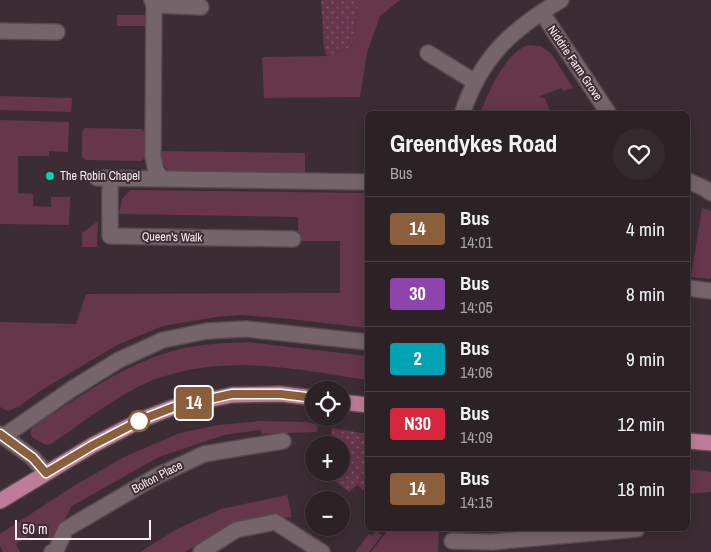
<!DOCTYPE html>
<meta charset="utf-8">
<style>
body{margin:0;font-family:"Archivo Narrow",sans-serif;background:#342a2e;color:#f1f3f6;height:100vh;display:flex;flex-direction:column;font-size:19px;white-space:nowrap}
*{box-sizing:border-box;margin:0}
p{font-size:16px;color:#a6a4a7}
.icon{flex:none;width:28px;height:28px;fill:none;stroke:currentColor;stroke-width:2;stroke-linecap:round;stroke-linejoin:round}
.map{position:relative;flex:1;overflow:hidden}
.details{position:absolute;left:365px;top:111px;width:325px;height:420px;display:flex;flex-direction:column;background:#2c2226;border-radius:8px;box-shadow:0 2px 12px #0003,0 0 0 1px #483f43}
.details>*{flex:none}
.badge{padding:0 10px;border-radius:4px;font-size:18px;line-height:32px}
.controls{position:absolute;left:305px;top:381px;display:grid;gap:10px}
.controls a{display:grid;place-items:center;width:45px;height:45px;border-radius:50%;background:#2c2226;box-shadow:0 2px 12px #0003,0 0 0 1px #483f43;font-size:25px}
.scale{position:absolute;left:15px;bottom:12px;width:136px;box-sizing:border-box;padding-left:5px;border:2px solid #faf0f4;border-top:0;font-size:14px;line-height:18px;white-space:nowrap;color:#faf0f4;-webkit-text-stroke:4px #3b2d33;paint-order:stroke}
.map>.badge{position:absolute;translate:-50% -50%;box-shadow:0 0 0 2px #fff}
.round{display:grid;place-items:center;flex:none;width:52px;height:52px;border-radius:26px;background:#342a2e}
.headline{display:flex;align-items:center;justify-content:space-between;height:85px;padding:0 25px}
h1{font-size:24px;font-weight:700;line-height:38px}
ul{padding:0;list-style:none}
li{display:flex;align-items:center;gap:15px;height:65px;padding:0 25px;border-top:1px solid #483f43}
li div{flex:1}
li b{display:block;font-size:19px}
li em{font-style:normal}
li .badge{min-width:55px;font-weight:700;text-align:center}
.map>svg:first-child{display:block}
.green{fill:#66364b}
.park{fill:url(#park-dots)}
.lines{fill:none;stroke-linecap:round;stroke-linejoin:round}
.minor-casing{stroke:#564a4e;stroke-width:18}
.major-casing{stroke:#564a4e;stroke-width:18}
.minor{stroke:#75656b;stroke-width:15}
.major{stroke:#bf7c99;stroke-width:15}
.line-casing{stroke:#fff;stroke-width:11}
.line{stroke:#8b5e3c;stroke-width:8}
.poi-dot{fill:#02d5b6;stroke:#3b2d33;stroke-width:2}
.stop-dot{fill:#fff;stroke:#8b5e3c;stroke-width:2.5}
.labels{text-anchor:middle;stroke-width:4;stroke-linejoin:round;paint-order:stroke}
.street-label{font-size:12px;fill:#faf0f4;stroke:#3b2d33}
.poi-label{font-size:12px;fill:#faf0f4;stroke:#3b2d33;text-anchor:start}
</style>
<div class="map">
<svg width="711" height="552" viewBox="0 0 711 552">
<defs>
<pattern id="park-dots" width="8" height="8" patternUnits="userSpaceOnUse" patternTransform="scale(1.25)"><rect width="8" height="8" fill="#66364b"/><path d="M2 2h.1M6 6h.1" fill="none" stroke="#7d5366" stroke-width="1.8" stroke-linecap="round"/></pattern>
</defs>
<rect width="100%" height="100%" fill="#3b2d33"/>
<!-- green -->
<path class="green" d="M357,0H400L380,16L367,53L360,97L264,98L262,57L327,56L351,47L358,12Z
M117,15H145V26H117Z
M528,45L540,46L551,53L573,88L563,91L561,88L540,96L541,98H545L551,114H480C488,93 505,53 528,45Z
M0,96L72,98L71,112L0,110Z
M0,120L69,122L68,152L49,151V156H18V193L33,194V206L51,207V197H70L69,225L0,224Z
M85,128L142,129L146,134L145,158L141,161L85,160L82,157V132Z
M162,151L305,153V175L169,172L162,162Z
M130,190L367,193V328L290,319L242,315L216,317L163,326L117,345L40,391L20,406L8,411L0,407V322L76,324L86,294L340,293V241H298V217L119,214L122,199Z
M702,208L711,211V278L709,279L691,277Z
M98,221L97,247H82V233Z
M248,342L367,356V380C302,370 233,355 169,375C163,377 156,378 150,381C115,397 83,422 51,444L47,445L44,444L32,437L30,433L32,427C78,398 126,362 180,349C202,344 225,343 248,342Z
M260,421L308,422L318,425L317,432L262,434L260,430L224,435L159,457L72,506L52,543L42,528L16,544L20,552H3L0,546V534L72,487L124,457L180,433L218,425Z
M688,469L711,472V492L688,494Z
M287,495L292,517L230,525L185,552H140L177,529L221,509Z
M389,529H439L438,552H371Z
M376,531L382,535L369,552H355L369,534L372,536Z"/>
<!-- park -->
<path class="park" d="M321,0H357L358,12L351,47L327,56L324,48Z
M332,428L367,434V493L357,485L349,492L333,479L332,473L341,472V445H331Z"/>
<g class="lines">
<!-- minor casing -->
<g class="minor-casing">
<path id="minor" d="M152,0L154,5L153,157L156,171L162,179
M154,5L201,7
M542,13L609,114
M0,31L57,32
M428,53L475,82
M462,114C481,57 511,30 561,0
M97,178L368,182
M110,178V236L293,239
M688,181L704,188L711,193
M688,288L711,291
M0,434L33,458L46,473
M4,436L72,389L119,360L163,340L207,331L246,329L368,342
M452,541L492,542L637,529
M52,552L56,550L66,529L155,477L204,454L283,441
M201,552L236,530L275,522L322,552"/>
</g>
<!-- major casing -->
<g class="major-casing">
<path id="major" d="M341,402L368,405
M688,441L711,443
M0,501L93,445L143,419L174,407L232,395L281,394L314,398"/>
</g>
<!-- minor -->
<use href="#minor" class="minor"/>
<!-- major -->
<use href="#major" class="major"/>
</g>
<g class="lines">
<!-- line casing -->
<g class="line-casing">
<path id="line" d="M0,434L33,458L46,473L93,445L143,419L174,407L232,394H281L314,398"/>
</g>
<!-- line -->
<use href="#line" class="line"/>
</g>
<!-- markers -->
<circle class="poi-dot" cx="50" cy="176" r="5"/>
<circle class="stop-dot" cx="139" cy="421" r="10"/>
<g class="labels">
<!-- street labels -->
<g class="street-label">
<text transform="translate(575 63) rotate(56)" y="4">Niddrie Farm Grove</text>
<text transform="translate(172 237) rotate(1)" y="4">Queen's Walk</text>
<text transform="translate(157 477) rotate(-28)" y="4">Bolton Place</text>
</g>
<!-- poi labels -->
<g class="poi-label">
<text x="60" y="180">The Robin Chapel</text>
</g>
</g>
</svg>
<div class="controls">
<a><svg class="icon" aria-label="locate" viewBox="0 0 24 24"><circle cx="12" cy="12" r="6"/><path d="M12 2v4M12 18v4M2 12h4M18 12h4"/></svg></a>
<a>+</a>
<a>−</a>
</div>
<div class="scale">50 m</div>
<b class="badge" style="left:194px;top:403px;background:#8b5e3c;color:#fff">14</b>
<section class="details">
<div class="headline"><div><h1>Greendykes Road</h1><p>Bus</p></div><a class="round"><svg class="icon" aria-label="heart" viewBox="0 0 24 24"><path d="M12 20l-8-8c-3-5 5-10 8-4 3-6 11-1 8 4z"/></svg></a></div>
<ul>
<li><span class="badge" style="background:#8b5e3c;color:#fff">14</span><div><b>Bus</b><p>14:01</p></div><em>4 min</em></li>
<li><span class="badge" style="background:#8e44ad;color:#fff">30</span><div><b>Bus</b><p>14:05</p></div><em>8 min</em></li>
<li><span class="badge" style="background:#00a3b4;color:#fff">2</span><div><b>Bus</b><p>14:06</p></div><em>9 min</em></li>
<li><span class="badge" style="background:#d7263d;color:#fff">N30</span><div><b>Bus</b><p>14:09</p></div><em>12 min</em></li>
<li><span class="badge" style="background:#8b5e3c;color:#fff">14</span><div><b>Bus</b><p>14:15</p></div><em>18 min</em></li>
</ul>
</section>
</div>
